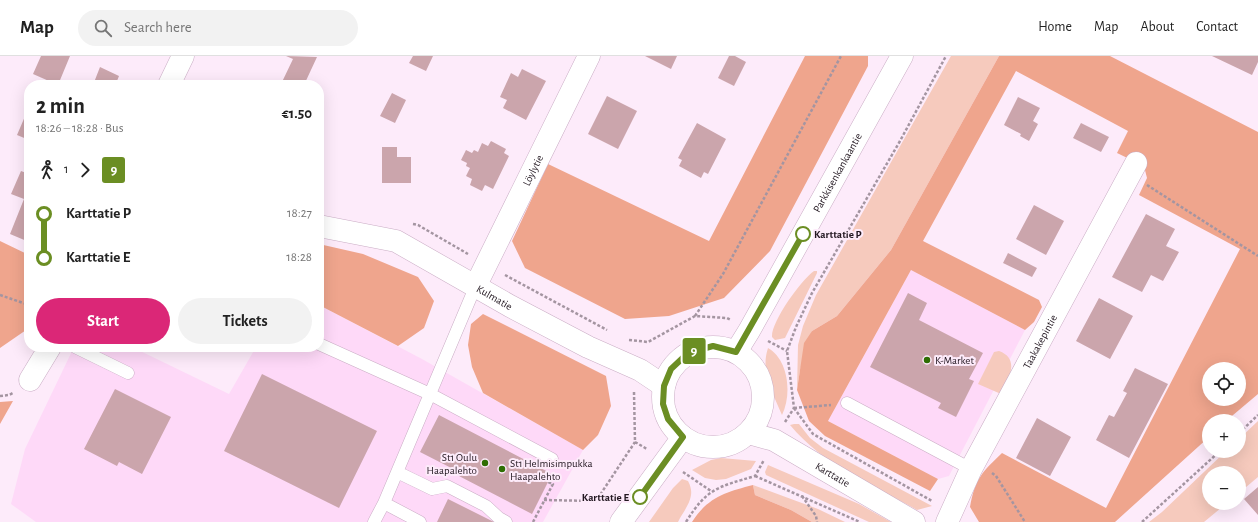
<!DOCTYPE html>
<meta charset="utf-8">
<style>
body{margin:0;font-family:"Alegreya Sans",sans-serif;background:#f2f2f2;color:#222;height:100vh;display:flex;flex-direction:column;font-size:15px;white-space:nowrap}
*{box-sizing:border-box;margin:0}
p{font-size:13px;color:#767676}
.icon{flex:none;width:22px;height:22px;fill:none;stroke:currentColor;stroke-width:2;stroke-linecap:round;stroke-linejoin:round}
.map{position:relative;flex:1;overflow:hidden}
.panel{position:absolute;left:24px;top:24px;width:300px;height:272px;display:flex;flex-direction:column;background:#fff;border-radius:16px;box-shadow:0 4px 16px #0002}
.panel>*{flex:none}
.badge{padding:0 8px;border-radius:3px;font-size:14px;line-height:26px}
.controls{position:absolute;left:1202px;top:306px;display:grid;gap:8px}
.controls a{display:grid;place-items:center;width:44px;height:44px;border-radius:50%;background:#fff;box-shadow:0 4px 16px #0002;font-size:20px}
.map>.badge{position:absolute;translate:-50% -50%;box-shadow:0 0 0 2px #fff}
.legs{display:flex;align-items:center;gap:6px;height:44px;padding:0 12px;font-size:13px}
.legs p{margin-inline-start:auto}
.summary{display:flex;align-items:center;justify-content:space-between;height:68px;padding:0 12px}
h1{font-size:22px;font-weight:600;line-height:30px}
.cta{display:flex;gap:8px;margin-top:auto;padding:8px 12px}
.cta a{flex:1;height:46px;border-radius:24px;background:#db2777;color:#fff;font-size:16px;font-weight:600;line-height:46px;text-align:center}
.cta a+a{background:#f2f2f2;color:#222}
ul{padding:0 12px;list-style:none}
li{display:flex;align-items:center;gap:14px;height:44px;font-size:15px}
li i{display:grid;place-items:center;width:6px;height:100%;margin:0 5px;background:currentColor}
li i::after{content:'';width:10px;height:10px;margin:-5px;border:3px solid;border-radius:50%;background:#fff}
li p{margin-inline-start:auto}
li:first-child i{background:linear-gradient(#0000 50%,currentColor 0)}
li:last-child i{background:linear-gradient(currentColor 50%,#0000 0)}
header{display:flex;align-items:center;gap:24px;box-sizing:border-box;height:56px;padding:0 20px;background:#fff;border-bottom:1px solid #e0e0e0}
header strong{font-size:19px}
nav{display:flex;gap:22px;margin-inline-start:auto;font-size:14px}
.search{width:280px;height:36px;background:#f2f2f2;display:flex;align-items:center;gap:10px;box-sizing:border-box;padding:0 14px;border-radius:22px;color:#767676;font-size:15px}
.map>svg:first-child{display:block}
.built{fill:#fed9f8}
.green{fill:#f6cabd}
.forest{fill:#efa58d;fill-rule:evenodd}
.building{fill:#cba5ac}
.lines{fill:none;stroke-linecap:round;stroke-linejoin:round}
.lane-casing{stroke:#caadc5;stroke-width:13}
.street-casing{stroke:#caadc5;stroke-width:23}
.secondary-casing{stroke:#caadc5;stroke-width:23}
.path{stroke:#a495a1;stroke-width:2.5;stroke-dasharray:3 2;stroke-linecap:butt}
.lane{stroke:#fff;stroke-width:12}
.street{stroke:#fff;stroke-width:22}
.secondary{stroke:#fff;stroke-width:22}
.line-1-casing{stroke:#fff;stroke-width:9}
.line-1{stroke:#6b8e23;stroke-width:6}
.stop-1-dot{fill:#fff;stroke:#6b8e23;stroke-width:2}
.poi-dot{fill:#2e6e03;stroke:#fdebfa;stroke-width:1.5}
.labels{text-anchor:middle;stroke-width:4;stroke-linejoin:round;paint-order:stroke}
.street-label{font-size:11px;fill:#221720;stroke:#fdebfa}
.stop-label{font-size:11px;font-weight:bold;fill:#221720;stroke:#fdebfa;text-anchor:start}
.poi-label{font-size:11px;fill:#221720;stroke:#fdebfa;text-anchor:start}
</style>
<header>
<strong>Map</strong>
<div class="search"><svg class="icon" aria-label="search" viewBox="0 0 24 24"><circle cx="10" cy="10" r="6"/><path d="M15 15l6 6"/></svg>Search here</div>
<nav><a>Home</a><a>Map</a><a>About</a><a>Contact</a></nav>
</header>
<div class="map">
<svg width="1258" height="466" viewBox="0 0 1258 466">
<rect width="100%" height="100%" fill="#fdebfa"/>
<!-- built -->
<path class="built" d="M911,214L1025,274L949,420L938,423L828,365Z
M319,249L422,303L583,394L543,466H36L11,448L25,393L74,291H132L229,338L256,291H319Z"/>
<!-- green -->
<path class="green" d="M951,0H999L891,194L837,260L812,275L800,314L797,334L798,289L803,270L816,239Z
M814,215H817V217L785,282L775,284L772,281C771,266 801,224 814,215Z
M768,292C789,304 792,339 782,359C773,337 760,316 768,292Z
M999,295C1021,303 1008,324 1001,338L978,328L994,296Z
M1258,365V421L1239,437V417H1209V447H1227L1204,466H1149L1162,456L1226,395H1239V383Z
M794,368H799L810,382L823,392L932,450L917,454C873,429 823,409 790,369Z
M721,402L756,405L751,413L726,423L716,424L705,422L692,414L711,404Z
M768,409L859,448L891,466H869L766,419L765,416Z
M682,423L688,425C697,441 685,452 678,466H649L673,432Z
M753,429L818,453L845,466H812L791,454L755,439Z"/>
<!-- forest -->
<path class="forest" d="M805,0H868V10L770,195L724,242L669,260L625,263L525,212L512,185L548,108L709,185Z
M999,0H1110L1258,76V338L1226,365H1209V381L1115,466H979L970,451C975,423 982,416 1002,397L1106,452L1240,193L1139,139L1147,122L1144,110L1117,97L1128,75L1016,15L923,185L1039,244L1042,251L1034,266L1025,274L911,214L828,365L938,423L930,435L825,380L809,365L797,334L804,287L812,275L837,260L891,194ZM1209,313H1239V343H1209Z
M0,185L29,199V272L0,292Z
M319,188L363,198L418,221L434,245L424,272L398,290L319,249Z
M483,258L606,320L611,350L598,379L583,394L483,337L472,311L468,289L471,268Z
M13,345L0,368V346Z
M753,429L755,439L791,454L812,466H692C708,441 726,436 753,429Z"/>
<!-- building -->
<path class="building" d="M41,0H70L58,29L33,18Z
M286,0L317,1L304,29H289L282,26L293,3Z
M413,0H433L426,15L409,7Z
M645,0H677L671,13Z
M729,0H735L746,6L734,30L718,22Z
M1212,0H1258V6L1252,19Z
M100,11L119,20L117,25L125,29H93Z
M522,13L546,25L526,64L503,52L507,44L500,41L511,17L518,21Z
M392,37L406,44L395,67L380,60Z
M607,40L637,55L618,93L588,78Z
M1018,41L1040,52L1033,65L1038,68L1029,85L1020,80L1021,78L1004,69Z
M29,51V84L17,79Z
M697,67L726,83L708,118L704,116L701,122L679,110L682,104L678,102Z
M1081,67L1109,81L1101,96L1073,82Z
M491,85L506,93L504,97L509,100L493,133L485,129L482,135L470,129L472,123L466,120L470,112L466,110L467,107L461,104L466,94L472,97L474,94L478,96L482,87L488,90Z
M382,91H397V101H411V127H382Z
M21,115L29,118V186L10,178L24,143L11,138Z
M1034,149L1064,165L1046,199L1016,183Z
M1146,158L1175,173L1166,190L1179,196L1163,225L1151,219L1142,236L1112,221Z
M1008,197L1037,212L1032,221L1003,207Z
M908,237L927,247L919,264L983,297L969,323L974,325L956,361L938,352L941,347L870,311Z
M1099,242L1133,260L1110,303L1076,285Z
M1135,312L1168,328L1129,402L1096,384L1109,359L1114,361L1127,337L1123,335Z
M262,318L377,375L339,452L224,395Z
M115,333L171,361L142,418L119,406L117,410L84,393Z
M439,359L552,418L532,458L459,420L461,417L420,396Z
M1037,362L1071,381L1050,420L1016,402Z
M1258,431V459L1244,443Z
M448,443L494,466H437Z"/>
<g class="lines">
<!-- lane casing -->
<g class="lane-casing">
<path id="lane" d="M319,288L430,338L552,403
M75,291L128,317
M847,347L971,413
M397,416L432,433L447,430L486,450L499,462L506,466
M374,466L384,447
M420,466L384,447L476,229"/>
</g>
<!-- street casing -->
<g class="street-casing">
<g id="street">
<path d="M169,29L183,0"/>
<path id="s1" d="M319,170L396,185L510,250L588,291L640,314L664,330"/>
<path id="s2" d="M476,229L589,0"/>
<path d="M30,324L50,291"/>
<path id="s3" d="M748,377L774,384L914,466"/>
<path id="s4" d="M947,466L971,413L1136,107"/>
</g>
</g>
<!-- secondary casing -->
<g class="secondary-casing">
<g id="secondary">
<circle cx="713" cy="341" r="50"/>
<path id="s5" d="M736,296L749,275L902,0"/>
<path d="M621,466L683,381"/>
</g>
</g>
<!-- path -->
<path class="path" d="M1147,129L1258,200
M413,168L418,169L468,198
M505,219L607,274
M0,239L29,249
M695,260L723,218L841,0
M629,284L648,286L695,260L727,262L731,264
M768,285L787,295
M634,336L635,386L647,393
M0,340L9,339L13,337
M794,352L813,378L932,445
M794,352L831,349
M785,366L794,352L787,295L796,271L812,237L900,85L946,0
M1239,377L1258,359
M683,416L711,435
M992,417L996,420L1025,466
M755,420L860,466
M802,440L816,460L817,466
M544,444L596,445L635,386
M533,466L553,428L548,426
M686,466C707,432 718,431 755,420L764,404
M1142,466L1220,395"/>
<!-- lane -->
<use href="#lane" class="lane"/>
<!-- street -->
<use href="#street" class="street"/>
<!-- secondary -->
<use href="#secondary" class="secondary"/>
</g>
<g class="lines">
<!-- line-1 casing -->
<g class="line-1-casing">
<path id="line-1" d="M640,441L683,381L668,363L663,348L664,330L671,313L688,297L713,290L736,296L803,178"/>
</g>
<!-- line-1 -->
<use href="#line-1" class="line-1"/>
</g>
<!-- markers -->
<g class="stop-1-dot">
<circle cx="803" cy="178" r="7"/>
<circle cx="640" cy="441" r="7"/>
</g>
<g class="poi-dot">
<circle cx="927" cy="304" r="4"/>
<circle cx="485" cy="407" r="4"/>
<circle cx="502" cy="413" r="4"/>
</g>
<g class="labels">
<!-- street labels -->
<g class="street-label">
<text dy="4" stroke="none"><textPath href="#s2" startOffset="128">Löylytie</textPath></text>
<text dy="4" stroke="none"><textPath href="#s5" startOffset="206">Parkkisenkankaantie</textPath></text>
<text dy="4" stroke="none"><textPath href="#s1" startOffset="192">Kulmatie</textPath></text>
<text dy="4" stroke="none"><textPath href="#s4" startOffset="203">Taakakepintie</textPath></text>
<text dy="4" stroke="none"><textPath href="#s3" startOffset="95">Karttatie</textPath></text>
</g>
<!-- stop labels -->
<g class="stop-label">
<text x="814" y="182">Karttatie P</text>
<text x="629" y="445" text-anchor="end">Karttatie E</text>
</g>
<!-- poi labels -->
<g class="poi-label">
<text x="935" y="308">K-Market</text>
<text x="477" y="405" text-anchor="end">St1 Oulu<tspan x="477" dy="13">Haapalehto</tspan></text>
<text x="510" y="411">St1 Helmisimpukka<tspan x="510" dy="13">Haapalehto</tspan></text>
</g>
</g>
</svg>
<div class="controls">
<a><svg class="icon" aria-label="locate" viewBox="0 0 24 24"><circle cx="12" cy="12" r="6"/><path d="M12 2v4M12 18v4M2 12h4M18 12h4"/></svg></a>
<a>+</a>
<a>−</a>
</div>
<b class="badge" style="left:694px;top:295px;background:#6b8e23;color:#fff">9</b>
<section class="panel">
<div class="summary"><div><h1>2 min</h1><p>18:26 – 18:28 · Bus</p></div><b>€1.50</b></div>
<div class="legs"><svg class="icon" aria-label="walk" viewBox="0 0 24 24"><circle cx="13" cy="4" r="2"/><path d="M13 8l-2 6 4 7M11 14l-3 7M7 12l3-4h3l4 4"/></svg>1<svg class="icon" aria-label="forward" viewBox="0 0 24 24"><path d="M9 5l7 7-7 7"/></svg><b class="badge" style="background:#6b8e23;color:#fff">9</b></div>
<ul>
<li><i style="color:#6b8e23"></i><b>Karttatie P</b><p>18:27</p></li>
<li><i style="color:#6b8e23"></i><b>Karttatie E</b><p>18:28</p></li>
</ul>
<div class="cta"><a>Start</a><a>Tickets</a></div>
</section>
</div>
